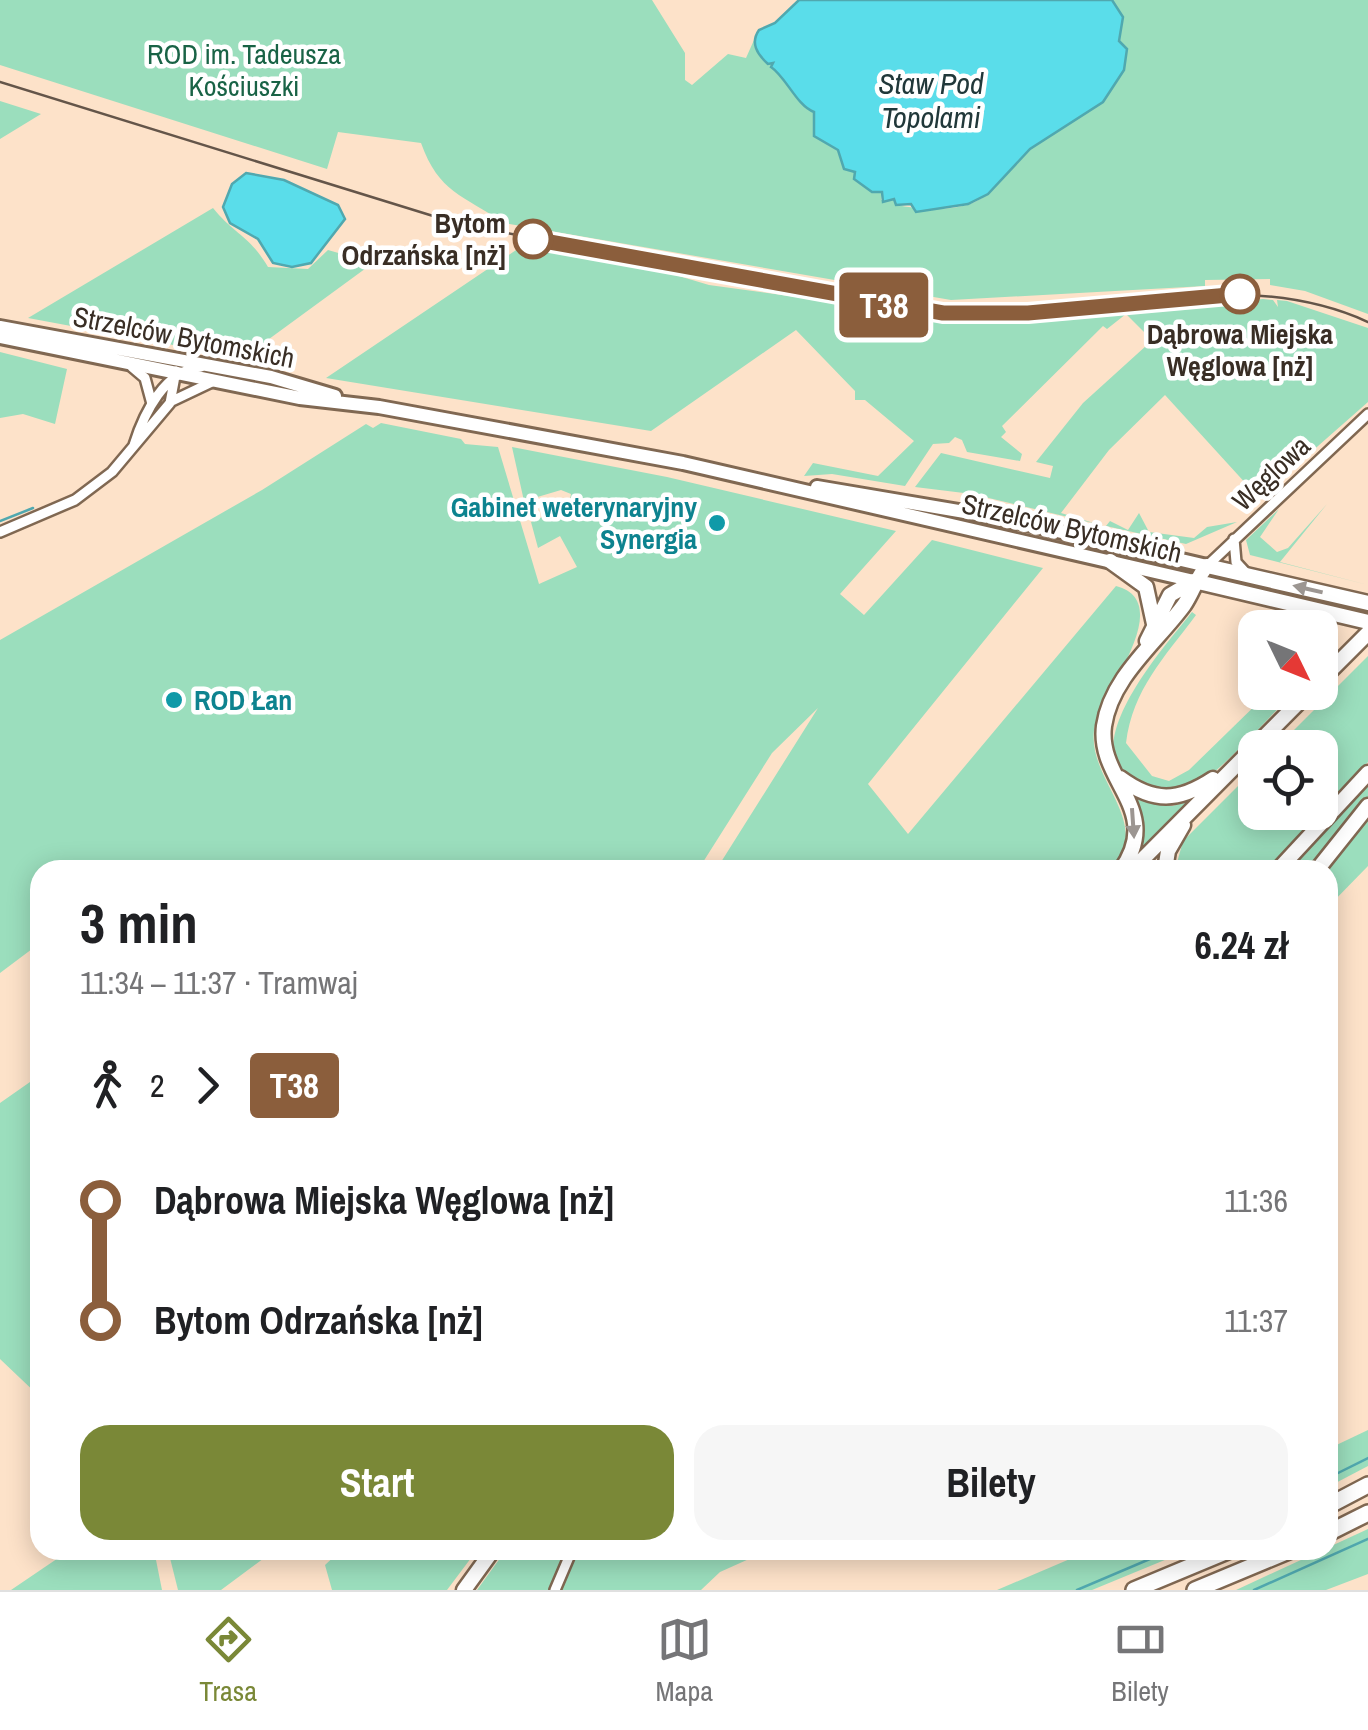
<!DOCTYPE html>
<html lang="pl">
<meta charset="utf-8">
<style>
body{margin:0;font-family:"Archivo Narrow",sans-serif;background:#f6f6f6;color:#202124;height:100vh;display:flex;flex-direction:column;font-size:38px;white-space:nowrap}
*{box-sizing:border-box;margin:0}
p{font-size:32px;color:#757577}
.icon{flex:none;width:55px;height:55px;fill:none;stroke:currentColor;stroke-width:2;stroke-linecap:round;stroke-linejoin:round}
.map{position:relative;flex:1;overflow:hidden}
.sheet{position:absolute;left:30px;top:860px;width:1308px;height:700px;display:flex;flex-direction:column;background:#fff;border-radius:30px;box-shadow:0 5px 25px #0003}
.sheet>*{flex:none}
.badge{padding:0 20px;border-radius:8px;font-size:35px;line-height:65px}
.needle{width:65px;rotate:133deg}
.fabs{position:absolute;left:1238px;top:610px;display:grid;gap:20px}
.fabs a{display:grid;place-items:center;width:100px;height:100px;border-radius:20px;background:#fff;box-shadow:0 5px 25px #0003;font-size:50px}
.map>.badge{position:absolute;translate:-50% -50%;box-shadow:0 0 0 5px #fff}
.legs{display:flex;align-items:center;gap:15px;height:110px;padding:0 50px;font-size:32px}
.legs p{margin-inline-start:auto}
.head{display:flex;align-items:center;justify-content:space-between;height:170px;padding:0 50px}
h1{font-size:55px;font-weight:700;line-height:75px}
.primary-button{display:flex;gap:20px;margin-top:auto;padding:20px 50px}
.primary-button a{flex:1;height:115px;border-radius:30px;background:#7a8837;color:#fff;font-size:40px;font-weight:700;line-height:115px;text-align:center}
.primary-button a+a{background:#f6f6f6;color:#202124}
ul{padding:0 50px;list-style:none}
li{display:flex;align-items:center;gap:35px;height:120px;font-size:38px}
li i{display:grid;place-items:center;width:15px;height:100%;margin:0 12px;background:currentColor}
li i::after{content:'';width:25px;height:25px;margin:-12px;border:8px solid;border-radius:50%;background:#fff}
li p{margin-inline-start:auto}
li:first-child i{background:linear-gradient(#0000 50%,currentColor 0)}
li:last-child i{background:linear-gradient(currentColor 50%,#0000 0)}
.menu{display:flex;justify-content:space-around;align-items:center;height:140px;border-top:2px solid #e0e0e0;background:#fff;font-size:28px;color:#757577}
.menu a{display:grid;justify-items:center;gap:5px}
.menu .active{color:#7a8837}
.map>svg:first-child{display:block}
.green{fill:#9bdebd}
.water{fill:#5addea;stroke:#50a8af;stroke-width:2.5}
.lines{fill:none;stroke-linecap:round;stroke-linejoin:round}
.stream{stroke:#50a8af;stroke-width:2.5}
.street-casing{stroke:#806852;stroke-width:14}
.secondary-casing{stroke:#806852;stroke-width:18}
.primary-casing{stroke:#806852;stroke-width:19}
.highway-casing{stroke:#806852;stroke-width:20}
.street{stroke:#fff;stroke-width:9}
.secondary{stroke:#fff;stroke-width:12}
.primary{stroke:#fff;stroke-width:14}
.highway{stroke:#fff;stroke-width:15}
.tram{stroke:#645549;stroke-width:2.5}
.oneway{fill:#9c9692}
.line-1-casing{stroke:#fff;stroke-width:22}
.line-1{stroke:#8b5e3c;stroke-width:15}
.stop-1-dot{fill:#fff;stroke:#8b5e3c;stroke-width:5}
.culture-dot{fill:#0f9aa8;stroke:#fff;stroke-width:4}
.labels{text-anchor:middle;stroke-width:9;stroke-linejoin:round;paint-order:stroke}
.park-label{font-size:28px;fill:#196346;stroke:#fff}
.stop-label{font-size:28px;font-weight:bold;fill:#392e25;stroke:#fff;text-anchor:end}
.street-label{font-size:28px;fill:#392e25;stroke:#fff}
.culture-label{font-size:28px;font-weight:bold;fill:#0d838f;stroke:#fff;text-anchor:end}
.water-label{font-size:30px;font-style:italic;fill:#21383a;stroke:#fff}
</style>
<div class="map">
<svg width="1368" height="1590" viewBox="0 0 1368 1590">
<rect width="100%" height="100%" fill="#fde2c9"/>
<!-- green -->
<path class="green" d="M0,0H652L685,53V80L692,85L728,54L746,58L754,40L755,47C774,63 801,108 814,112V134L838,151L844,169L855,172L854,180L872,192L882,193L881,200L894,199L897,205C915,209 954,212 975,202C995,192 1004,172 1022,156C1046,136 1097,111 1113,88C1121,78 1126,65 1127,53L1119,41L1123,17L1112,0H1368V314L1305,291L1270,285V279L1205,280V286L951,300L504,223C463,195 439,193 421,143L338,132L327,169L0,65Z
M0,101L41,114L0,139Z
M213,208C235,235 249,235 268,267L308,269L328,250L373,263L243,358L28,318Z
M525,244L642,265L709,285L984,323L1263,299L1273,300L1278,307L1277,300L1287,301L1368,328V402L1259,498L1165,395L1109,450L1061,513L1097,524L972,494L915,487L941,453L1050,478L1053,466L1036,462L1083,403L1147,345L1151,349L1156,344L1126,314L1107,329L1103,326L1002,426L1006,432L1001,437L1022,454L1020,461L967,452L962,440L955,437L949,443L933,444L905,486L832,474L804,476L813,463L878,476L914,441L865,400H855V391L796,330L651,431L326,378Z
M0,352L67,369L55,424L23,414L0,418Z
M381,423L461,439L465,444L498,447L539,584L577,567L560,536L538,548L531,522L569,505L571,494L561,490L524,501L512,447L667,477L896,531L840,594L864,615L932,540L1043,568L868,784L908,834L1116,586C1177,602 1104,690 1095,725C1083,777 1153,818 1114,870H716L818,708L772,753L698,870H40V943L0,973V640L262,490L366,424L373,428Z
M1327,504L1280,562L1368,585L1250,555L1246,540L1279,509L1260,537L1277,552L1288,548Z
M1139,513L1149,532L1194,538L1207,527L1237,522L1186,544L1106,526L1110,521L1128,530Z
M1192,612L1196,615C1164,658 1133,689 1126,743L1152,776L1169,781L1189,770L1268,693H1294C1268,717 1222,772 1193,787C1174,798 1162,792 1142,785C1064,757 1167,644 1192,612Z
M1368,656V762L1269,870H1175L1183,841L1255,769V812H1320V748L1277,747Z
M1368,779V797L1310,870H1283Z
M1133,794L1172,806L1195,800L1136,861L1142,838Z
M1368,819V866L1328,907L1327,870Z
M40,1075V1397L0,1359V1103Z
M1368,1430V1466L1328,1487V1449Z
M1368,1529V1574L1326,1590H1236Z
M70,1550H154L162,1590H11Z
M168,1550H198L210,1559L226,1550H275L221,1590H178Z
M341,1550H477L447,1590H332L325,1565Z
M506,1550H567L550,1590H477Z
M577,1550H769L720,1572L701,1590H560Z
M1091,1550H1189L1092,1590H997Z"/>
<!-- water -->
<path class="water" d="M799,0H1112L1123,17L1119,41L1127,49L1124,70L1103,102L1030,149L988,194L968,204L916,212L911,204L896,205L894,199L883,202L882,192H872L854,179L855,172L844,169L838,150L814,136V112C797,106 786,77 771,67L773,63L768,64C757,54 750,43 759,30L775,23Z
M246,173L284,180L338,205L345,219L311,263L292,267L273,263L258,239L230,223L223,207L232,184Z"/>
<g class="lines">
<!-- stream -->
<path class="stream" d="M0,521L33,508
M1328,1478L1368,1458
M1077,1590L1171,1550
M1254,1590L1368,1539"/>
<!-- street casing -->
<g class="street-casing">
<path id="street" d="M132,367L145,378L152,404
M172,401L212,382
M134,445C144,413 165,370 201,367
M0,532L75,500L112,472L170,403L176,371
M1234,539L1236,562L1247,574
M1207,566L1368,414
M555,1590L572,1550"/>
</g>
<!-- secondary casing -->
<g class="secondary-casing">
<path id="secondary" d="M0,327L271,377L335,396
M0,337L300,398L379,407L683,463L1194,581
M817,487L1006,519L1207,566"/>
</g>
<!-- primary casing -->
<g class="primary-casing">
<path id="primary" d="M1110,561L1146,587L1154,624
M1194,581L1368,622
M1147,641L1170,595L1194,581
M1320,681L1368,633
M1120,778C1154,803 1178,802 1213,779
M1121,870C1164,810 1097,781 1104,726C1111,677 1157,642 1184,605C1193,592 1196,578 1207,566L1368,603
M1132,870L1309,692
M1165,870L1168,851L1183,825
M1278,870L1368,773
M1317,870L1368,806
M464,1590L493,1550"/>
</g>
<!-- highway casing -->
<g class="highway-casing">
<path id="highway" d="M1328,1506L1368,1485
M1328,1533L1368,1513
M1134,1590L1230,1550
M1195,1590L1291,1550"/>
</g>
<!-- street -->
<use href="#street" class="street"/>
<!-- secondary -->
<use href="#secondary" class="secondary"/>
<!-- primary -->
<use href="#primary" class="primary"/>
<!-- highway -->
<use href="#highway" class="highway"/>
<!-- tram -->
<path class="tram" d="M0,82L459,224L880,304C931,313 981,317 1033,312C1146,303 1261,273 1368,322"/>
</g>
<!-- one-way arrows -->
<defs><path id="oneway-solid" d="M-6-.8H1V-3.2L6.5 0L1 3.2V.8H-6Z" transform="scale(2.5)"/></defs>
<g class="oneway">
<use href="#oneway-solid" transform="translate(1308 589) rotate(-167)"/>
<use href="#oneway-solid" transform="translate(1133 823) rotate(86)"/>
</g>
<g class="lines">
<!-- line-1 casing -->
<g class="line-1-casing">
<path id="line-1" d="M533,239L943,313H1028L1240,294"/>
</g>
<!-- line-1 -->
<use href="#line-1" class="line-1"/>
</g>
<!-- markers -->
<g class="stop-1-dot">
<circle cx="533" cy="239" r="18"/>
<circle cx="1240" cy="294" r="18"/>
</g>
<g class="culture-dot">
<circle cx="717" cy="523" r="10"/>
<circle cx="174" cy="700" r="10"/>
</g>
<g class="labels">
<!-- park labels -->
<g class="park-label">
<text x="244" y="64">ROD im. Tadeusza<tspan x="244" dy="32">Kościuszki</tspan></text>
</g>
<!-- stop labels -->
<g class="stop-label">
<text x="506" y="233">Bytom<tspan x="506" dy="32">Odrzańska [nż]</tspan></text>
<text x="1240" y="344" text-anchor="middle">Dąbrowa Miejska<tspan x="1240" dy="32">Węglowa [nż]</tspan></text>
</g>
<!-- street labels -->
<g class="street-label">
<text transform="translate(184 337) rotate(11)" y="10">Strzelców Bytomskich</text>
<text transform="translate(1271 473) rotate(-43)" y="10">Węglowa</text>
<text transform="translate(1072 528) rotate(13)" y="10">Strzelców Bytomskich</text>
</g>
<!-- culture labels -->
<g class="culture-label">
<text x="697" y="517">Gabinet weterynaryjny<tspan x="697" dy="32">Synergia</tspan></text>
<text x="194" y="710" text-anchor="start">ROD Łan</text>
</g>
<!-- water labels -->
<g class="water-label">
<text x="931" y="94">Staw Pod<tspan x="931" dy="34">Topolami</tspan></text>
</g>
</g>
</svg>
<div class="fabs">
<a><svg class="needle" viewBox="-14 -14 28 28"><path d="M0-13l5 13h-10z" fill="#e53935"/><path d="M0 13l5-13h-10z" fill="#757577"/></svg></a>
<a><svg class="icon" aria-label="locate" viewBox="0 0 24 24"><circle cx="12" cy="12" r="6"/><path d="M12 2v4M12 18v4M2 12h4M18 12h4"/></svg></a>
</div>
<b class="badge" style="left:884px;top:305px;background:#8b5e3c;color:#fff">T38</b>
<section class="sheet">
<div class="head"><div><h1>3 min</h1><p>11:34 – 11:37 · Tramwaj</p></div><b>6.24 zł</b></div>
<div class="legs"><svg class="icon" aria-label="walk" viewBox="0 0 24 24"><circle cx="13" cy="4" r="2"/><path d="M13 8l-2 6 4 7M11 14l-3 7M7 12l3-4h3l4 4"/></svg>2<svg class="icon" aria-label="forward" viewBox="0 0 24 24"><path d="M9 5l7 7-7 7"/></svg><b class="badge" style="background:#8b5e3c;color:#fff">T38</b></div>
<ul>
<li><i style="color:#8b5e3c"></i><b>Dąbrowa Miejska Węglowa [nż]</b><p>11:36</p></li>
<li><i style="color:#8b5e3c"></i><b>Bytom Odrzańska [nż]</b><p>11:37</p></li>
</ul>
<div class="primary-button"><a>Start</a><a>Bilety</a></div>
</section>
</div>
<nav class="menu">
<a class="active"><svg class="icon" aria-label="directions" viewBox="0 0 24 24"><path d="M12 3l9 9-9 9-9-9zM9 14v-3h6M13 9l2 2-2 2"/></svg>Trasa</a>
<a><svg class="icon" aria-label="map" viewBox="0 0 24 24"><path d="M3 6l6-2 6 2 6-2v14l-6 2-6-2-6 2zM9 4v14M15 6v14"/></svg>Mapa</a>
<a><svg class="icon" aria-label="tickets" viewBox="0 0 24 24"><path d="M3 7h18v10H3zM15 7v10"/></svg>Bilety</a>
</nav>
